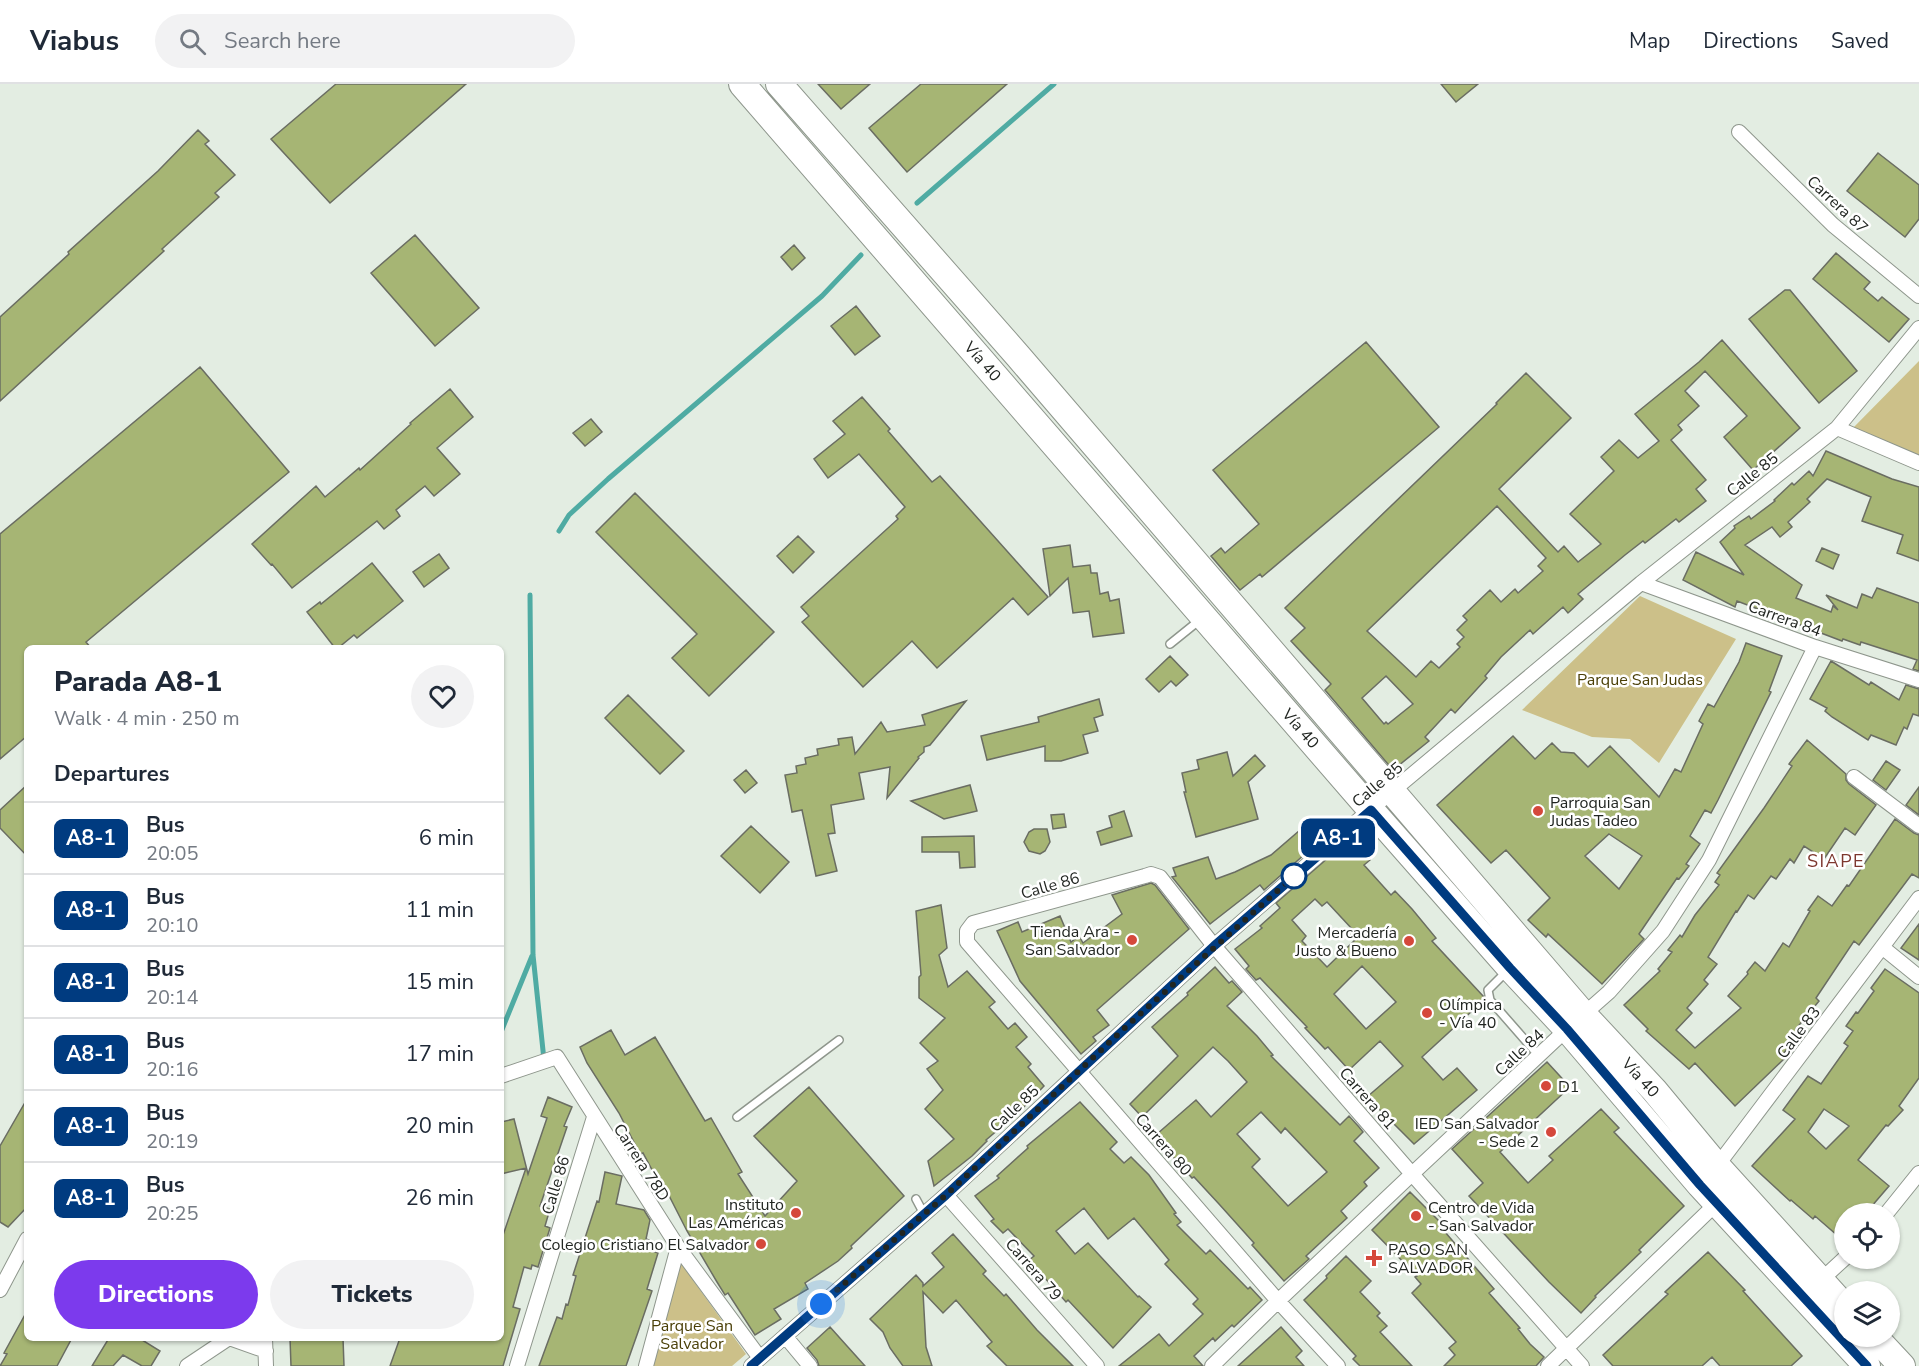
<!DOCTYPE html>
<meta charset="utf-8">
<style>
body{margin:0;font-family:"Nunito Sans",sans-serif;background:#f2f2f3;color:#1f2937;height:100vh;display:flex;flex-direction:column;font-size:22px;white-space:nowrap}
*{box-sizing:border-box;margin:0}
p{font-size:20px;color:#747a83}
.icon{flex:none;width:33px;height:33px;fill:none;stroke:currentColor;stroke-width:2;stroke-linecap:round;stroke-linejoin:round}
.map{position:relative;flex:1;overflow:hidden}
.panel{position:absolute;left:24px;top:561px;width:480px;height:696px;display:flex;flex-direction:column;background:#fff;border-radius:9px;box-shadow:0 2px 4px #0004}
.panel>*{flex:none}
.badge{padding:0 12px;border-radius:9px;font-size:21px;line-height:39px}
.controls{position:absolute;left:1834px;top:1119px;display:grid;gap:12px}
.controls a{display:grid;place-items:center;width:66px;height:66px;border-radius:50%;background:#fff;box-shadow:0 2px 4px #0004;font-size:30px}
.you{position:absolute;width:30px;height:30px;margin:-15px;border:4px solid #fff;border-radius:50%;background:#1a73e8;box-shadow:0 0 0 9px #1a73e833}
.map>.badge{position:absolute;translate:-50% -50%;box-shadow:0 0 0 3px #fff}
h2{padding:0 30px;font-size:22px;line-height:54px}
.round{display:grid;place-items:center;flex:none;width:63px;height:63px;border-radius:32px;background:#f2f2f3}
.summary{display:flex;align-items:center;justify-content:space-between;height:102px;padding:0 30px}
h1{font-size:28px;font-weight:800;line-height:45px}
.button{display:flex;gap:12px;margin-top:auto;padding:12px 30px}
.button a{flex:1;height:69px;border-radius:36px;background:#7c3aed;color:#fff;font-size:24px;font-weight:800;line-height:69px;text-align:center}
.button a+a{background:#f2f2f3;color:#1f2937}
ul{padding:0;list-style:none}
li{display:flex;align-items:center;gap:18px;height:72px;padding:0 30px;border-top:2px solid #e0e1e3}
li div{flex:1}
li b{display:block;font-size:22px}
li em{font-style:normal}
li .badge{min-width:66px;font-weight:700;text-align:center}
header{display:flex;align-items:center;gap:36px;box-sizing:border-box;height:84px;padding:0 30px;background:#fff;border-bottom:2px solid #e0e1e3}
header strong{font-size:28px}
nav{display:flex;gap:33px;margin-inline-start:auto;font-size:21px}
.search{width:420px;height:54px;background:#f2f2f3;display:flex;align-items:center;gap:15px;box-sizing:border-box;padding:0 21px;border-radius:33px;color:#747a83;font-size:22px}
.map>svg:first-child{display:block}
.park{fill:#ccc089}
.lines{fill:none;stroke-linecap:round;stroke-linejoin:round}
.stream{stroke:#4faba3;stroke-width:5}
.building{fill:#a6b574;stroke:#6a6d62;stroke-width:1.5;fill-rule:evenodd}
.lane-casing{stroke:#8e968c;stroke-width:10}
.street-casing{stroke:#8e968c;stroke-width:16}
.highway-casing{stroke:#8e968c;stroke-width:28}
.lane{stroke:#fff;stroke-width:7}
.street{stroke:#fff;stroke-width:14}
.highway{stroke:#fff;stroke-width:26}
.line-casing{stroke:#fff;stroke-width:14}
.line{stroke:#003b80;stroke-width:9}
.walk{stroke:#222622;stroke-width:6;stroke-dasharray:0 10.8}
.poi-dot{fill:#d5483b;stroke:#fff;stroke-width:2}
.stop-dot{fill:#fff;stroke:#003b80;stroke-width:3}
.labels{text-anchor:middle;stroke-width:5;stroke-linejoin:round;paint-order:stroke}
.street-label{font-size:16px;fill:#222622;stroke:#fff}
.park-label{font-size:16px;fill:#4a3f07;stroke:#fff}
.poi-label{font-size:16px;fill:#222622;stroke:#fff;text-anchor:start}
.neighbourhood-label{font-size:18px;letter-spacing:1.5px;fill:#7d372e;stroke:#fff}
</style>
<header>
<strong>Viabus</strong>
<div class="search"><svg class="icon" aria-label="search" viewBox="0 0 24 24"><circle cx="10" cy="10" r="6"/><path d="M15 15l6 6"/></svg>Search here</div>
<nav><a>Map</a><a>Directions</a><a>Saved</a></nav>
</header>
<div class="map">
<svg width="1919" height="1282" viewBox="0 0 1919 1282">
<rect width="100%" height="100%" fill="#e3ede2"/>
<!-- park -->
<path class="park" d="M1919,277V373L1852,345Z
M1640,512L1736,555L1659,679L1630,655L1592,653L1522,626Z
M680,1178L746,1270L732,1282H650Z"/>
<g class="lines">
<!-- stream -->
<path class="stream" d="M917,119L1054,0
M559,447L569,431L608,395L822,212L861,171
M530,511L533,871L544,976
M501,948L532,872"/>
</g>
<!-- building -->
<path class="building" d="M336,0H466L330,119L271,55Z
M818,0H870L841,25Z
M921,0H1007L907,88L869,44Z
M1441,0H1478L1456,18Z
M198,46L209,57L205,60L235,91L215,109L219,113L162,165L164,167L0,317V233L69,170L68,168L158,87Z
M1878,69L1919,101V135L1905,153L1847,107Z
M415,151L479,224L435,262L371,189Z
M794,161L805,174L792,186L781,173Z
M1836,169L1870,198L1864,205L1878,217L1882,213L1909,235L1889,258L1813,195Z
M1785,206H1790L1857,287L1819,319L1749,235Z
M856,222L880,252L855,271L831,242Z
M1722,256L1800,344L1753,386L1724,353L1747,332L1705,287L1685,307L1699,322L1678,341L1682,346L1671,356L1706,396L1696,405L1706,417L1679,438L1676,435L1645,459L1643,457L1625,471L1578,510L1583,515L1568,529L1563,523L1533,550L1530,546L1501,573L1485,592L1487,594L1455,629L1451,625L1425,653L1429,657L1393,686L1325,606L1331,600L1291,557L1305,544L1285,524L1497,320L1496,319L1526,289L1571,334L1499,405L1558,468L1564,462L1578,478L1601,460L1570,430L1614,387L1601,373L1619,356L1638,374L1659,357L1635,330L1699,278ZM1497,422L1546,474L1538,482L1543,487L1518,509L1515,505L1501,518L1490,506L1463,532L1467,536L1457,546L1464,553L1457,560L1460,563L1439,584L1431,577L1416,593L1367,547ZM1386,592L1413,620L1388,640L1386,638L1384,640L1362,614Z
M1366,258L1439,343L1262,493L1260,490L1240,506L1211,472L1221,464L1225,469L1259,440L1213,386Z
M200,283L289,388L86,558L91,564H27V652L0,675V450Z
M450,305L473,333L437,364L460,390L434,412L425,402L396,426L400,432L384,445L377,437L292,504L272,480L271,481L252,460L316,402L325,413L359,384L360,386L411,340L410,339Z
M862,313L890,345L888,347L932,398L940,392L1048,513L1028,531L1013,514L937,584L912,557L863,603L802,538L809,532L801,523L898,435L896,432L905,423L859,370L828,394L814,375L845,350L833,337Z
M591,335L602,348L585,362L573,349Z
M1826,367L1892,395L1919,403V477L1897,469L1903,451L1862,437L1871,413L1827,395L1807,415L1810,418L1788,438L1792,443L1780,453L1772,443L1745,461L1802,501L1796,514L1831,528L1833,522L1838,526L1826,511L1857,524L1862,510L1872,514L1877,504L1919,519V587L1913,585L1917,576L1861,558L1860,561L1843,555L1842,557L1737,517L1735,523L1683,496L1696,468L1744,491L1720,458L1735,444L1734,442L1749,432L1751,435L1775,417L1774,416L1792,399L1794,401L1809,387L1813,392Z
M635,409L774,548L709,612L672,574L697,550L596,448Z
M798,452L814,468L793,489L777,472Z
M1070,461L1073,483L1090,481L1091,489H1097L1100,510L1108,508L1110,517L1119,515L1124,549L1093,553L1089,527L1073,529L1068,494L1050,512L1043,465Z
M1822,464L1839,471L1833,485L1816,477Z
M439,470L449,484L424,503L413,488Z
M372,479L403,517L357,554L354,551L338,564H335L307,528L320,518L321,520Z
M1746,559L1782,572L1769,607L1771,608L1718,716L1711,729L1705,726L1690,752L1700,760L1686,780L1689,782L1679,795L1677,794L1639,850L1644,855L1602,900L1548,850L1546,853L1528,836L1550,814L1506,766L1491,779L1437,721L1513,652L1535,675L1552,659L1561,668L1574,669L1588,683L1610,662L1659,713L1675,685L1681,688L1703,640L1699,637L1708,620L1714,623L1739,578ZM1609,750L1642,772L1619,805L1585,772Z
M1170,572L1188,591L1176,602L1171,597L1159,608L1146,595Z
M1831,577L1869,601L1871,598L1899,616L1906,601L1919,605V632L1913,630L1907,645L1904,643L1896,661L1871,651L1868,656L1832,633L1825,627L1827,624L1810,615Z
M628,611L684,667L660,690L605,634Z
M1099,615L1103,631L1094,634L1098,647L1083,651L1088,669L1061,677H1045V662L987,676L981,652L1039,638L1038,633Z
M966,617L930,661L924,663V668L918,673L919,674L887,714L890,683L859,689L864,715L831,721L835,749L828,750L837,787L816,792L802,726L792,728L785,691L797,689L796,682L806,680L805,674L818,671L817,665L839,661L838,655L852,653L855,670L881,638L887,648L925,641L922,631Z
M1807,656L1846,690V696L1849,700L1876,721L1855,751L1845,744L1824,775L1804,762L1794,779L1790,775L1776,795L1771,792L1754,815L1748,811L1737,828L1736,827L1708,873L1717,880L1704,896L1708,900L1687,924L1692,929L1676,946L1695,964L1741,924L1728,912L1748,890L1747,888L1755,878L1765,887L1783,859L1789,863L1810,827L1808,826L1818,812L1832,822L1847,801L1849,802L1895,735L1914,749L1919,751V794L1912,790L1859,861L1854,857L1816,914L1819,917L1796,945L1801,949L1782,971L1785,974L1735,1022L1695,979L1689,985L1646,947L1648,945L1624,921L1660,887L1658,885L1672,868L1668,866L1680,851L1682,853L1695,831L1719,801L1715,798L1720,791L1717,789L1764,724L1792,682L1789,680Z
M1227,668L1233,692L1255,671L1265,682L1248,698L1258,735L1196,753L1184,708H1186L1182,689L1199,685L1197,676Z
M1886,677L1900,686L1886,706L1873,696Z
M746,686L757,699L745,709L734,696Z
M27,701V772L0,744V726Z
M970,701L977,727L944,735L911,717Z
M1919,703V731L1906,721Z
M1124,727L1132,752L1101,761L1097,748L1112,743L1109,732Z
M1064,730L1066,743L1053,745L1051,731Z
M1307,740L1321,756L1264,806L1260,801L1210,840L1172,793L1176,792L1173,784L1208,773L1216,795L1235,788L1271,771Z
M751,742L789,778L760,809L721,772Z
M1034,745H1047L1050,758L1045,767L1040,770L1029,767L1024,758L1029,748Z
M974,752L975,783L960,784L959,768H922V753Z
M1351,754L1370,776L1364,781L1391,811L1395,807L1412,825L1436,854L1432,857L1484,913V916L1422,973L1443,996L1457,984L1477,1006L1414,1060L1367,1013L1403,982L1380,957L1349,986L1328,963L1325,965L1305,944L1307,943L1260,894L1256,896L1246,885L1249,882L1235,865L1262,844L1260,842L1280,824L1276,819ZM1315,815L1322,822L1327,818L1353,846L1349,850L1355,856L1327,883L1302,857L1306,852L1292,836ZM1362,882L1396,918L1366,945L1334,910Z
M1151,799L1155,801L1189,845L1097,926L1109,941L1093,953L1096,957L1081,970L1020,897L997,847L1018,838L1022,848L1060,832L1071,858L1079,852L1083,859L1122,830L1112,811Z
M941,821L947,864L939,871L948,903L967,887L995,918L989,923L1008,945L1015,939L1027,953L1016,963L1031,980L1028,983L1044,1002L1020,1027L986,1056L987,1057L972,1072L934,1102L928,1077L954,1055L925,1025L943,1006L927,985L938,977L920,959L945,934L919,914V893L921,891L916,827Z
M1919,840V876L1901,864Z
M1215,883L1229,899L1232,897L1242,908L1227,922L1257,952L1273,971L1271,972L1340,1041L1349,1032L1359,1043L1363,1048L1354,1057L1379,1084L1364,1098L1367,1102L1341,1127L1347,1134L1306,1172L1309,1175L1284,1197L1252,1161L1254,1159L1219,1120L1194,1093L1192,1094L1157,1055V1050L1196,1016L1211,1033L1247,998L1228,977L1213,963L1142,1033L1130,1020L1178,972L1152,943L1188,911L1187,909ZM1261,1028L1281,1049L1285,1044L1327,1088L1288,1122L1252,1083L1260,1075L1237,1050Z
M1885,885L1919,909V994L1899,1022L1903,1026L1888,1042L1886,1041L1858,1076L1889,1102L1865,1130H1845V1158L1815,1132L1813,1135L1791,1116L1790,1117L1752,1082L1795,1035L1783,1026L1808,992L1821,1000L1848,962L1844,959L1853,947L1846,942L1856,928L1858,929L1874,907L1871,904ZM1824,1025L1849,1042L1826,1065L1808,1048Z
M611,946L625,971L655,953L705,1037L711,1034L742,1088L738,1090L765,1132L797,1097L754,1052L809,1003L904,1112L851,1162L852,1164L838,1177L805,1199L808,1205L774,1225L781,1235L755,1251L728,1209L725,1211L717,1198L687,1147L659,1092L658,1097L643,1069L640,1070L619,1029L587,979L580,963Z
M1547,978L1570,1003L1500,1068L1528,1099L1553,1076L1549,1072L1601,1025L1619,1044L1614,1048L1684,1122L1639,1166L1641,1168L1595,1212L1596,1213L1581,1229L1549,1198L1469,1112L1483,1099L1452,1065Z
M548,1013L572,1023L564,1042L567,1043L540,1122L550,1125L545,1142L550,1144L538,1183L532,1181L531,1185L524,1183L513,1223L520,1225L503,1282H390L400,1254H501V1157L526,1084L501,1090V1038L514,1035L528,1090L547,1034L541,1032Z
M27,1015V1123L8,1143L0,1138V1062Z
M1080,1018L1117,1058L1110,1065L1124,1079L1131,1073L1149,1091L1176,1129L1174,1130L1181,1138L1177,1141L1206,1170L1210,1166L1248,1205L1250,1203L1262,1216L1234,1243L1232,1241L1215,1257L1213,1254L1194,1272L1203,1282H1119L1159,1250L1169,1262L1203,1230L1193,1220L1198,1215L1165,1180L1169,1176L1134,1134L1108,1155L1084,1124L1056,1147L1075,1170L1088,1159L1138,1213L1139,1212L1151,1223L1113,1264L1068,1216L1066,1218L1044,1193L1042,1195L1028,1177L1034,1172L1008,1145L1003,1149L991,1137L994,1135L975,1112L999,1094L997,1092L1028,1064L1027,1062Z
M605,1088L622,1092L616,1120L644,1126L650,1136L646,1155L649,1156L646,1165L658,1169L647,1205L652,1207L638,1248L626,1282H539L557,1233L562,1235L566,1220L568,1221L576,1192L573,1191L597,1117L599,1118Z
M1410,1108L1441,1139L1439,1141L1494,1205L1489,1209L1520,1244L1518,1245L1530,1260L1544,1273L1536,1282H1444L1455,1271L1449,1264L1456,1258L1412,1209L1421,1200L1415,1193L1417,1192L1372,1146Z
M953,1150L986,1187L983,1190L1004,1212L1006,1210L1037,1246L1073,1282H1007L987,1262L992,1258L956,1216L943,1229L923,1208L926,1263L932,1282H903L890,1264L883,1248L870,1235L916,1191L923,1199V1202L944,1183L932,1169Z
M1708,1168L1745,1206L1743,1207L1802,1272L1791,1282H1720L1712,1273L1702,1282H1613L1603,1271L1668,1210L1665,1208Z
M1346,1172L1371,1197L1360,1208L1380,1229L1377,1232L1387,1242L1380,1248L1412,1282H1360L1353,1275L1356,1272L1304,1216L1327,1194L1326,1192Z
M27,1227V1254H72L57,1282H0L7,1270L4,1269Z
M830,1243L847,1262L865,1282H819L817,1276L807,1264Z
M1281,1243L1302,1267L1296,1273L1304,1282H1238Z
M109,1254H139L160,1267L151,1282H142L123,1271L113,1282H92Z
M290,1254H343L344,1282H291Z"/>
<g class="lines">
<!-- lane casing -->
<g class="lane-casing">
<path id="lane" d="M1170,560L1201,535
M1507,887L1488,906L1490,916L1539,972
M737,1033L839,956
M916,1115L924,1130"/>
</g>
<!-- street casing -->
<g class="street-casing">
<path id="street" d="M1739,48L1833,141L1919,212
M1837,344L1919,379
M1641,499L1815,563L1919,596
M1854,693L1919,742
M1882,863L1919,893
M501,992L557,973L678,1163L760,1274
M1714,1086L1919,814
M946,1111L1097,1282
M1886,1130L1919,1089
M1820,1197L1845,1174
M0,1206L27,1155
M785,1252L810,1282
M229,1254L266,1267
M265,1254L266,1282
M187,1282L229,1254
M517,1282L594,1033
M646,1282L678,1163
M751,1282L946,1111L1214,862L1371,725L1641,499L1837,344L1919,244
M1212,1282L1278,1217L1412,1090L1567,945L1609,908L1663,847L1709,776L1815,563
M1338,1282L1278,1217L967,858V847L973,839L1145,792L1151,790L1160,793L1214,862L1412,1090L1582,1282
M1548,1282L1719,1117"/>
</g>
<!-- highway casing -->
<g class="highway-casing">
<path id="highway" d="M742,0L1364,718L1510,884L1567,945L1700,1101L1867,1282
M779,0L1018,272L1584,931L1654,1006L1717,1082L1845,1223
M1874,1252L1902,1282"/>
</g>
<!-- lane -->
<use href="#lane" class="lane"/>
<!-- street -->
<use href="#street" class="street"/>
<!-- highway -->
<use href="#highway" class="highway"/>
</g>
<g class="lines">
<!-- line casing -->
<g class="line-casing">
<path id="line" d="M751,1282L946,1111L1214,862L1371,726L1510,884L1567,945L1700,1101L1867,1282"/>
</g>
<!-- line -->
<use href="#line" class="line"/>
<!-- walk -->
<path class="walk" d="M821,1220L946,1111L1128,941L1294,792"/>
</g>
<!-- markers -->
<g class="poi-dot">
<circle cx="1538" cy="727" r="6"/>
<circle cx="1132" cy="856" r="6"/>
<circle cx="1409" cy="857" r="6"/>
<circle cx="1427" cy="929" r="6"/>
<circle cx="1546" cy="1002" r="6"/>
<circle cx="1551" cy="1048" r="6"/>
<circle cx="796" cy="1129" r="6"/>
<circle cx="1416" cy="1132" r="6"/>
<circle cx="761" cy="1160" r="6"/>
<path d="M1371 1165h6v6h6v6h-6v6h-6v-6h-6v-6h6z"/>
</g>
<circle class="stop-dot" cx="1294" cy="792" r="12"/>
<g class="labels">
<!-- street labels -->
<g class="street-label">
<text transform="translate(1838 120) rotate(43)" y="6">Carrera 87</text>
<text transform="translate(983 277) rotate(49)" y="6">Vía 40</text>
<text transform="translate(1752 390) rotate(-38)" y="6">Calle 85</text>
<text transform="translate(1785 534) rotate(20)" y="6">Carrera 84</text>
<text transform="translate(1301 644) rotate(49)" y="6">Vía 40</text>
<text transform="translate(1377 700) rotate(-40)" y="6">Calle 85</text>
<text transform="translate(1050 801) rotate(-16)" y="6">Calle 86</text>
<text transform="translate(1798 948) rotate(-53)" y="6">Calle 83</text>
<text transform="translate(1519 968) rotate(-43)" y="6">Calle 84</text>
<text transform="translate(1641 993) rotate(48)" y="6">Vía 40</text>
<text transform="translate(1368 1014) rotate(49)" y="6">Carrera 81</text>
<text transform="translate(1014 1024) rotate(-43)" y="6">Calle 85</text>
<text transform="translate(1164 1060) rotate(49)" y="6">Carrera 80</text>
<text transform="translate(642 1078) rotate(57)" y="6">Carrera 78D</text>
<text transform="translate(555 1101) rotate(-73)" y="6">Calle 86</text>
<text transform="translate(1034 1185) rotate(49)" y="6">Carrera 79</text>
</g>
<!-- park labels -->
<g class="park-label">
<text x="1640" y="601">Parque San Judas</text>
<text x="692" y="1247">Parque San<tspan x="692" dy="18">Salvador</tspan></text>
</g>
<!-- poi labels -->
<g class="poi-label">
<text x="1550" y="724">Parroquia San<tspan x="1550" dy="18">Judas Tadeo</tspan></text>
<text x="1120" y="853" text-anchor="end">Tienda Ara -<tspan x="1120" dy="18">San Salvador</tspan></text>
<text x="1397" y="854" text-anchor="end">Mercadería<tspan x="1397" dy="18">Justo &amp; Bueno</tspan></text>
<text x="1439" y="926">Olímpica<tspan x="1439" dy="18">- Vía 40</tspan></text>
<text x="1558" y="1008">D1</text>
<text x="1539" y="1045" text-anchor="end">IED San Salvador<tspan x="1539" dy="18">- Sede 2</tspan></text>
<text x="784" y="1126" text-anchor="end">Instituto<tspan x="784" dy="18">Las Américas</tspan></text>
<text x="1428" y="1129">Centro de Vida<tspan x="1428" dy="18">- San Salvador</tspan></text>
<text x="749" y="1166" text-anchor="end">Colegio Cristiano El Salvador</text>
<text x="1388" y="1171">PASO SAN<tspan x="1388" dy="18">SALVADOR</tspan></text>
</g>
<!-- neighbourhood labels -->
<g class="neighbourhood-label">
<text x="1836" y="783">SIAPE</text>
</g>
</g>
</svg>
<div class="controls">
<a><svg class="icon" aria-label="locate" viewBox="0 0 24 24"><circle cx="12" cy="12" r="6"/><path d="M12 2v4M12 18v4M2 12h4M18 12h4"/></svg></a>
<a><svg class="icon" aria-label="layers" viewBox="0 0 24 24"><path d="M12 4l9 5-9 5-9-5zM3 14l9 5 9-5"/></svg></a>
</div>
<div class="you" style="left:821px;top:1220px"></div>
<b class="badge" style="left:1338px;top:754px;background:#003b80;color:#fff">A8-1</b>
<section class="panel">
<div class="summary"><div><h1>Parada A8-1</h1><p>Walk · 4 min · 250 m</p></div><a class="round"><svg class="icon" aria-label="heart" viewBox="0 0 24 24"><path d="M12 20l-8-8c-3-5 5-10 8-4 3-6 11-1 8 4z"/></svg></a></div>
<h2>Departures</h2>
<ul>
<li><span class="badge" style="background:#003b80;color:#fff">A8-1</span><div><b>Bus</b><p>20:05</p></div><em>6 min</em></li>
<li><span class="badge" style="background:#003b80;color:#fff">A8-1</span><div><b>Bus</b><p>20:10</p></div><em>11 min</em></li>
<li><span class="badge" style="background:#003b80;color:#fff">A8-1</span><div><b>Bus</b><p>20:14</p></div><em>15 min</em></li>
<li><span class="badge" style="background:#003b80;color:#fff">A8-1</span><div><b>Bus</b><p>20:16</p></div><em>17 min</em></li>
<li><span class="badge" style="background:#003b80;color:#fff">A8-1</span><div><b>Bus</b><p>20:19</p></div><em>20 min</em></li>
<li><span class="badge" style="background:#003b80;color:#fff">A8-1</span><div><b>Bus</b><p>20:25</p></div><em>26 min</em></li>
</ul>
<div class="button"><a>Directions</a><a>Tickets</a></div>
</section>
</div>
